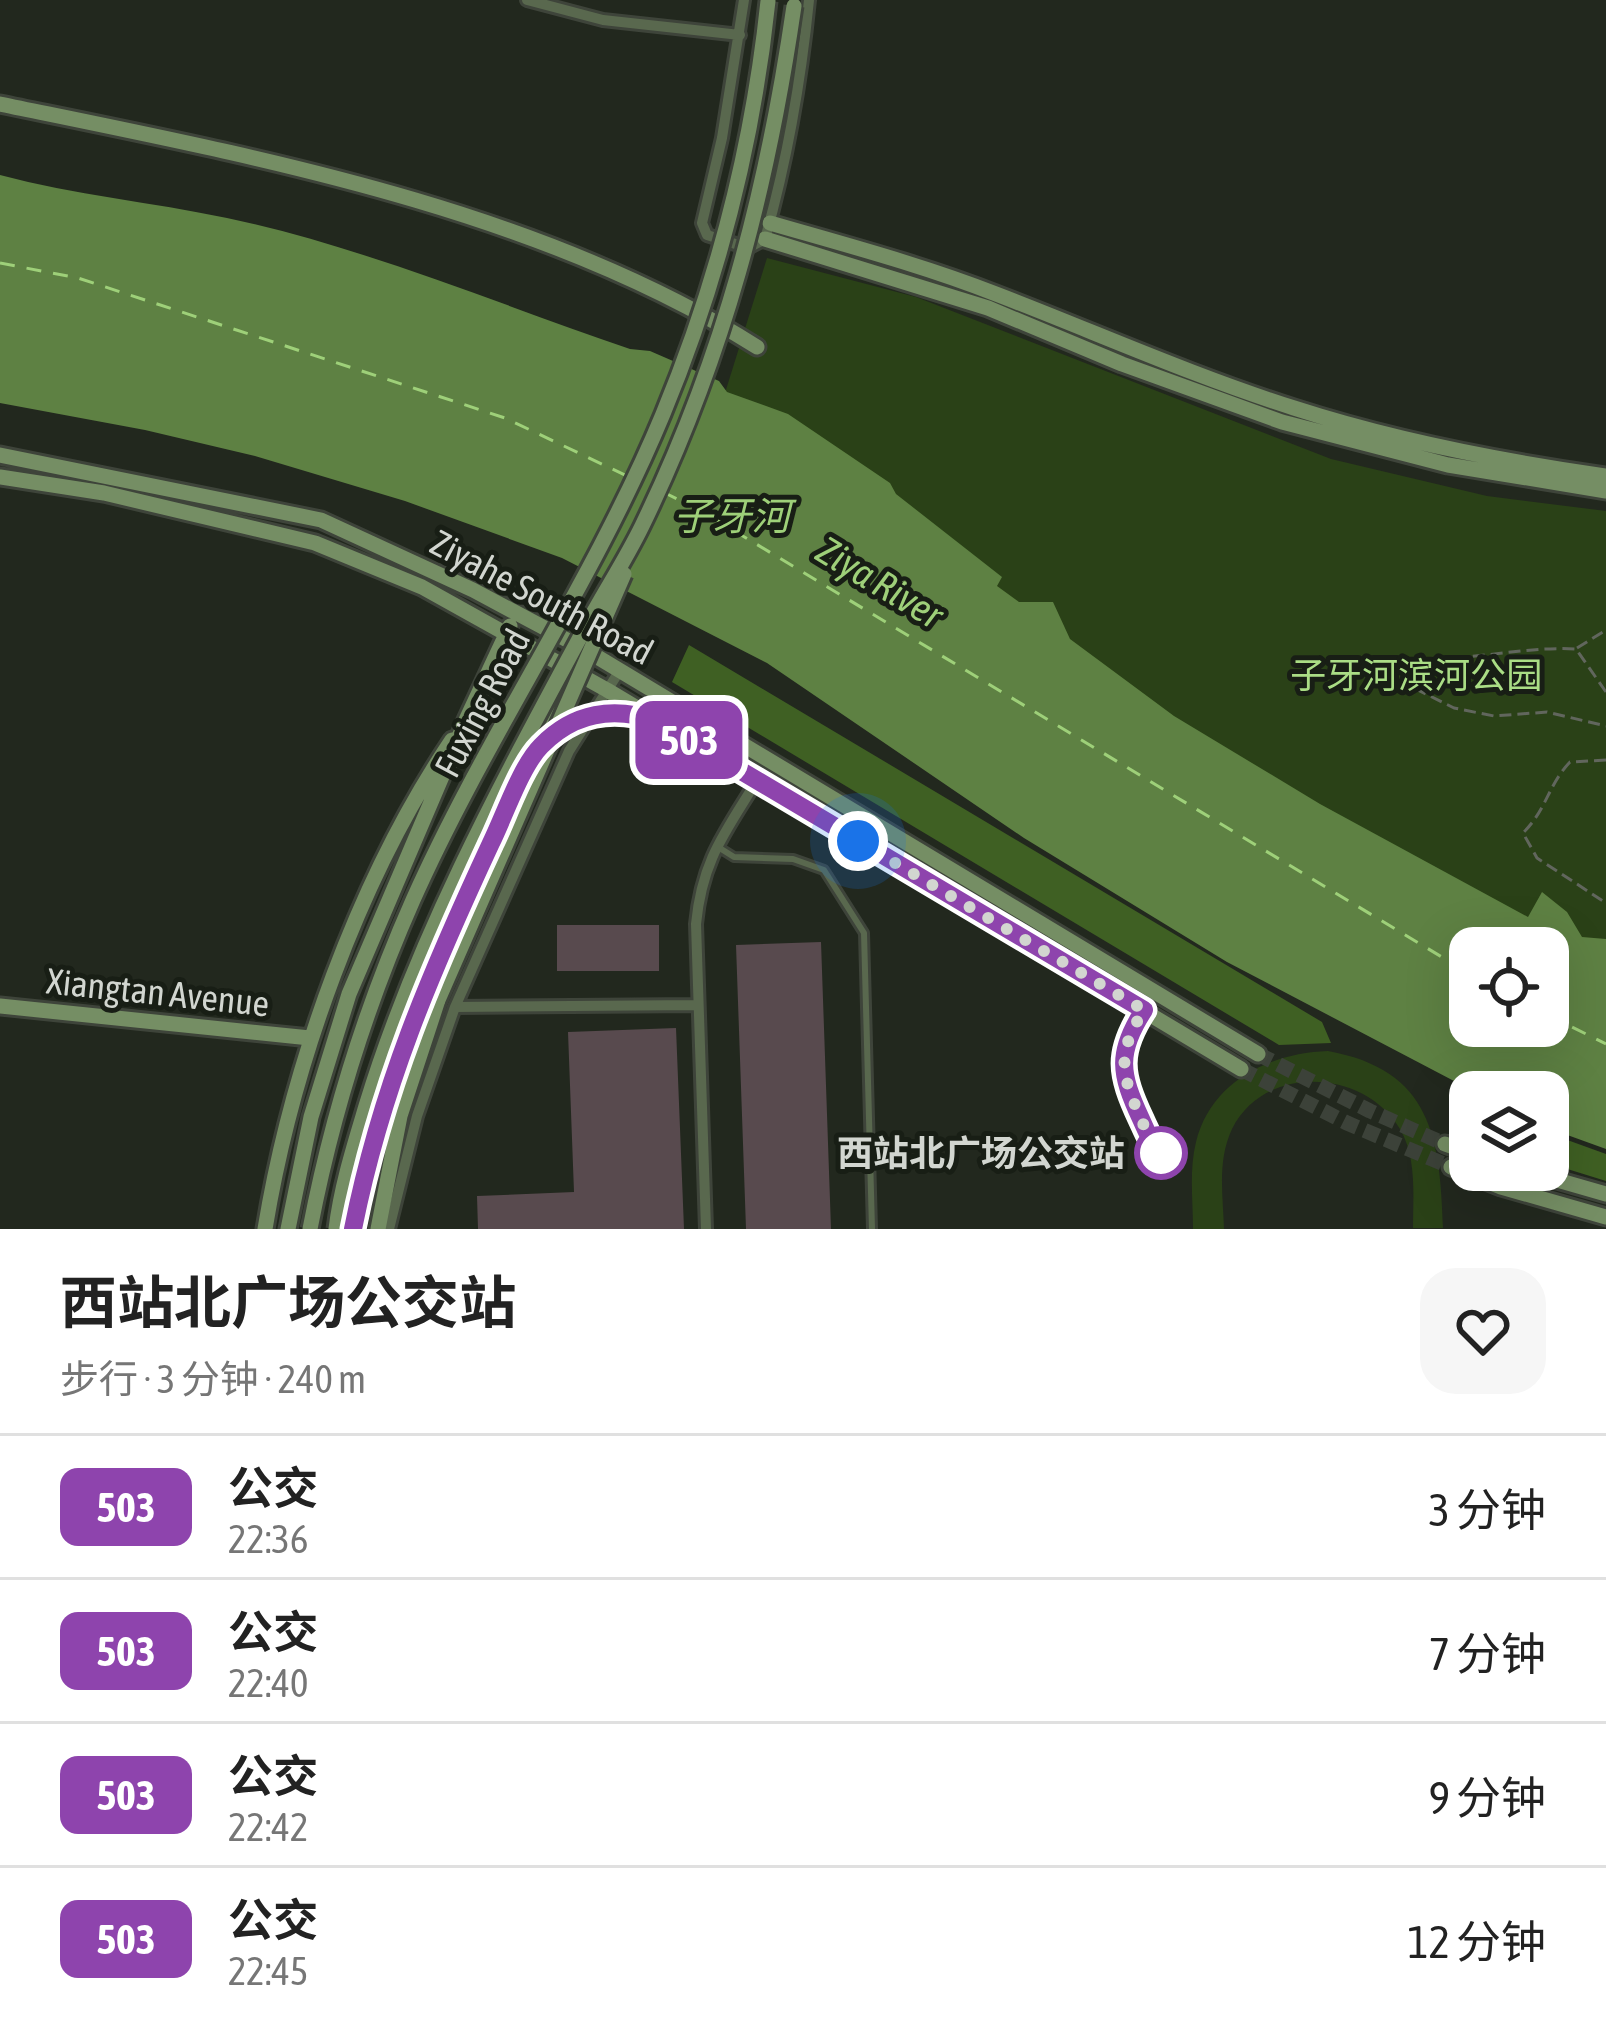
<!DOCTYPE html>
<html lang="zh">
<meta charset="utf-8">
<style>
body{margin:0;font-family:"Asap Condensed","Noto Sans SC",sans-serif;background:#f6f6f6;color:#222;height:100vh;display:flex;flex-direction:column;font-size:45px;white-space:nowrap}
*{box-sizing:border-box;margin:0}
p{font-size:39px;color:#767676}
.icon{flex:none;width:66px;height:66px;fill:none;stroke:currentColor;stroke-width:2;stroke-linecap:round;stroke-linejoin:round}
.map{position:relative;height:1229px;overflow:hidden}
.drawer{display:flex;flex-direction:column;background:#fff;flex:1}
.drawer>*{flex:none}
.badge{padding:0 24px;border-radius:18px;font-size:42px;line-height:78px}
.fabs{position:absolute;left:1449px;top:927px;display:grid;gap:24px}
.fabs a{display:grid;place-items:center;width:120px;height:120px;border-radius:24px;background:#fff;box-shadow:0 12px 48px #0002;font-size:60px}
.you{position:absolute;width:60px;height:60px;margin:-30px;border:9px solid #fff;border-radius:50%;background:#1a73e8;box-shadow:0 0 0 18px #1a73e833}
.map>.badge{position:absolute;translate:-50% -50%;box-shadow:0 0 0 6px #fff}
.round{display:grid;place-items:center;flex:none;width:126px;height:126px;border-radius:36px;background:#f6f6f6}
.overview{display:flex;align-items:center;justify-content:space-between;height:204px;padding:0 60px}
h1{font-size:57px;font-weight:700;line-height:90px}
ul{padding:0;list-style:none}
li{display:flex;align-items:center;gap:36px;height:144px;padding:0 60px;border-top:3px solid #e0e0e0}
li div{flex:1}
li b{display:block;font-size:45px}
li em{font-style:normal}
li .badge{min-width:132px;font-weight:700;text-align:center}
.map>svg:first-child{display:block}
.green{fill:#2a4117}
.forest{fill:#3f6023}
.water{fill:#5e8143;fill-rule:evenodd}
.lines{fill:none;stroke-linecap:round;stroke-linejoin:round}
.ferry{stroke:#9ed079;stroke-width:3;stroke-dasharray:15 12;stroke-linecap:butt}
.building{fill:#584a4e}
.secondary-tunnel{stroke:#3c4239;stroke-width:15;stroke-dasharray:15 8;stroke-linecap:butt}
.lane-casing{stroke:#3e443a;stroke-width:12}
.street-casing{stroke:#3e443a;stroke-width:16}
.secondary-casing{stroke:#3e443a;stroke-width:21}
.path{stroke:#61665d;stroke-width:3;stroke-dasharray:12 6;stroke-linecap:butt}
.lane{stroke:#59684e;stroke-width:6}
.street{stroke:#59684e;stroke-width:10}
.secondary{stroke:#758e64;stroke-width:15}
.secondary-bridge-casing{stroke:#3e443a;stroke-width:21;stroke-linecap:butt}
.secondary-bridge{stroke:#758e64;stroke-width:15}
.line-casing{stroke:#fff;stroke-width:27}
.line{stroke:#8e44ad;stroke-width:18}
.walk{stroke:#d2d6d0;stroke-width:12;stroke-dasharray:0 21.6}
.stop-dot{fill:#fff;stroke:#8e44ad;stroke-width:6}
.labels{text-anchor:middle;stroke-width:10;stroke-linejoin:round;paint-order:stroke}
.street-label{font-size:36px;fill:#d2d6d0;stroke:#181e15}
.park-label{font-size:36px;fill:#aadd85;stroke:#181e15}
.stop-label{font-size:36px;font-weight:bold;fill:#d2d6d0;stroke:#181e15;text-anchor:end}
.water-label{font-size:39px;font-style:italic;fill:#9ed079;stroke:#181e15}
</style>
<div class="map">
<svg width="1606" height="1229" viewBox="0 0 1606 1229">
<rect width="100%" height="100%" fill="#22281e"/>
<!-- green -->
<path class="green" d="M767,258L916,297L1331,459L1487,496L1606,511V977L1548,948H1537L715,425Z
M1328,1051C1432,1070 1440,1138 1443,1228H1413C1413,1196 1417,1158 1400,1129C1365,1069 1265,1063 1232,1129C1217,1161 1223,1195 1224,1229H1193C1193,1201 1189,1170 1196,1142C1211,1081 1270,1053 1328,1051Z"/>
<!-- forest -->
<path class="forest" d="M689,645L1322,1022L1331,1043L1279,1045L672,682Z
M1548,1133L1606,1154V1181L1548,1163Z"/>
<!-- water -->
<path class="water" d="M0,175C75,195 151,202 227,218C364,247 498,304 630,349L650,351L719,381L727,392L788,414L890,483L896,494L1002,577L997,586L1019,602H1053L1070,639L1174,716L1320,804L1528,917L1542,892L1567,912L1582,937L1606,939V1149L1548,1128V1092H1475L1227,962L1024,838L767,663L562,558L405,501L255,456L145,430L0,403ZM1470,948H1548V1026H1470Z"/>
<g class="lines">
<!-- ferry -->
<path class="ferry" d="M0,263L78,278L505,418L627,476
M663,492L703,512L1470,974
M1548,1015L1606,1044"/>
</g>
<!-- building -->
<path class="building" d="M557,925H659V971H557Z
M821,942L831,1229H746L736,945Z
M676,1028L684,1229H478L477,1196L574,1192L568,1032Z"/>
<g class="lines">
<!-- secondary-tunnel -->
<path class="secondary-tunnel" d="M1258,1054L1370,1111L1445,1144
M1241,1069L1347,1123L1451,1167"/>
<!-- lane casing -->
<g class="lane-casing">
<path id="lane" d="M718,847L734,857L793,859L824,870L864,933L872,1229
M1142,1012C1117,1052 1123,1079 1142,1120C1147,1132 1151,1143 1161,1153"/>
</g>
<!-- street casing -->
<g class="street-casing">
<path id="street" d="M527,0L603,20L740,35
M744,0L722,138L702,223L707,235L748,248L765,239C787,161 801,81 809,0
M455,1007L698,1005
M389,1229L417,1116L455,1007L569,751L620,670
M706,1229L696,924C702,861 724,834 756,782"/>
</g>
<!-- secondary casing -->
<g class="secondary-casing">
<path id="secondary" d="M0,104C252,156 537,208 757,347
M770,223C846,245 922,265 996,294C1095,332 1193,376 1294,408C1396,441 1500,461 1606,476
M765,239L988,308L1122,364L1282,422L1448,465L1606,491
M0,455L321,520L473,590L584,649L1258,1054
M0,477L104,493L315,543L422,587L607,690L1241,1069
M552,737C579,717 607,705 641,715
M0,1006L310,1038
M1445,1144L1470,1153
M1451,1167L1501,1187L1606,1217
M1522,1170L1606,1194
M265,1229C292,1065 359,878 452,740
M288,1229L311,1117L349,994L467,718L510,626
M353,1229C393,1028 487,848 576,665
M378,1229L400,1116L438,1000"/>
</g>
<!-- path -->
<path class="path" d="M1577,648L1606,630
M1606,692L1576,649C1521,646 1469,662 1414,658L1406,684L1454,708L1494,716L1547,712L1606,726
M1606,760L1570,762C1548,785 1547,809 1523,833L1537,858L1606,903"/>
<!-- lane -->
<use href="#lane" class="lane"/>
<!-- street -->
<use href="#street" class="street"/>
<!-- secondary -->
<use href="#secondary" class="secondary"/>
<!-- secondary-bridge casing -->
<g class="secondary-bridge-casing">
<path id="secondary-bridge" d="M438,1000L624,574
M310,1229C332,1115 366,1006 413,900C487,734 593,583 663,414C718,281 753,144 768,1
M336,1229C341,1187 354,1146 366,1106C417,938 502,782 585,628C603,594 625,561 642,526C724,357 767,191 794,6"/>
</g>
<!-- secondary-bridge -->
<use href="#secondary-bridge" class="secondary-bridge"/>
</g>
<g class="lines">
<!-- line casing -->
<g class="line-casing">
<path id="line" d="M353,1229C381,1088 431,972 491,843C504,817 521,766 541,746C574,712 614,706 657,721L1144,1010C1116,1053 1120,1074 1141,1119C1147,1132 1151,1143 1161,1153"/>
</g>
<!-- line -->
<use href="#line" class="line"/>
<!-- walk -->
<path class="walk" d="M858,841L1144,1010C1116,1054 1121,1074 1141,1119C1147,1132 1151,1143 1161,1153"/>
</g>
<!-- markers -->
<circle class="stop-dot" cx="1161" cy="1153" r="24"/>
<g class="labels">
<!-- street labels -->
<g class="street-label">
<text transform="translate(542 597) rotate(28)" y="13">Ziyahe South Road</text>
<text transform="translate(482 703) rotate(-62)" y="13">Fuxing Road</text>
<text transform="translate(158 992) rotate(6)" y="13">Xiangtan Avenue</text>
</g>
<!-- park labels -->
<g class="park-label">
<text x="1416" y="688">子牙河滨河公园</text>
</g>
<!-- stop labels -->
<g class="stop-label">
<text x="1125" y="1166">西站北广场公交站</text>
</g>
<!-- water labels -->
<g class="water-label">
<text x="732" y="530">子牙河</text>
<text transform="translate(880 582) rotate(31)" y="14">Ziya River</text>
</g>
</g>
</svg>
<div class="fabs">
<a><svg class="icon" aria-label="locate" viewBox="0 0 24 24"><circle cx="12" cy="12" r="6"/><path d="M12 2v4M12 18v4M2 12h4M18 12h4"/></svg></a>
<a><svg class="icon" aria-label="layers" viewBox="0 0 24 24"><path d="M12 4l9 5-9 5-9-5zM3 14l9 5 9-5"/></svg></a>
</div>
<div class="you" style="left:858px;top:841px"></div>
<b class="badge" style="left:689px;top:740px;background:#8e44ad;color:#fff">503</b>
</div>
<section class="drawer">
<div class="overview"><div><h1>西站北广场公交站</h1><p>步行 · 3 分钟 · 240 m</p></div><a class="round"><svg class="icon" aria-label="heart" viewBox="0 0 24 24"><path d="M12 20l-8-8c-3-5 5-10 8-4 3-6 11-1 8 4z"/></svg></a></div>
<ul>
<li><span class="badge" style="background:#8e44ad;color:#fff">503</span><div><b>公交</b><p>22:36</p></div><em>3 分钟</em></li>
<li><span class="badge" style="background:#8e44ad;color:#fff">503</span><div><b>公交</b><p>22:40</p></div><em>7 分钟</em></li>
<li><span class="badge" style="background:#8e44ad;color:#fff">503</span><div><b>公交</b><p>22:42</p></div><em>9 分钟</em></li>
<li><span class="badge" style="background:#8e44ad;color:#fff">503</span><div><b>公交</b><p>22:45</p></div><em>12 分钟</em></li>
</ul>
</section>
